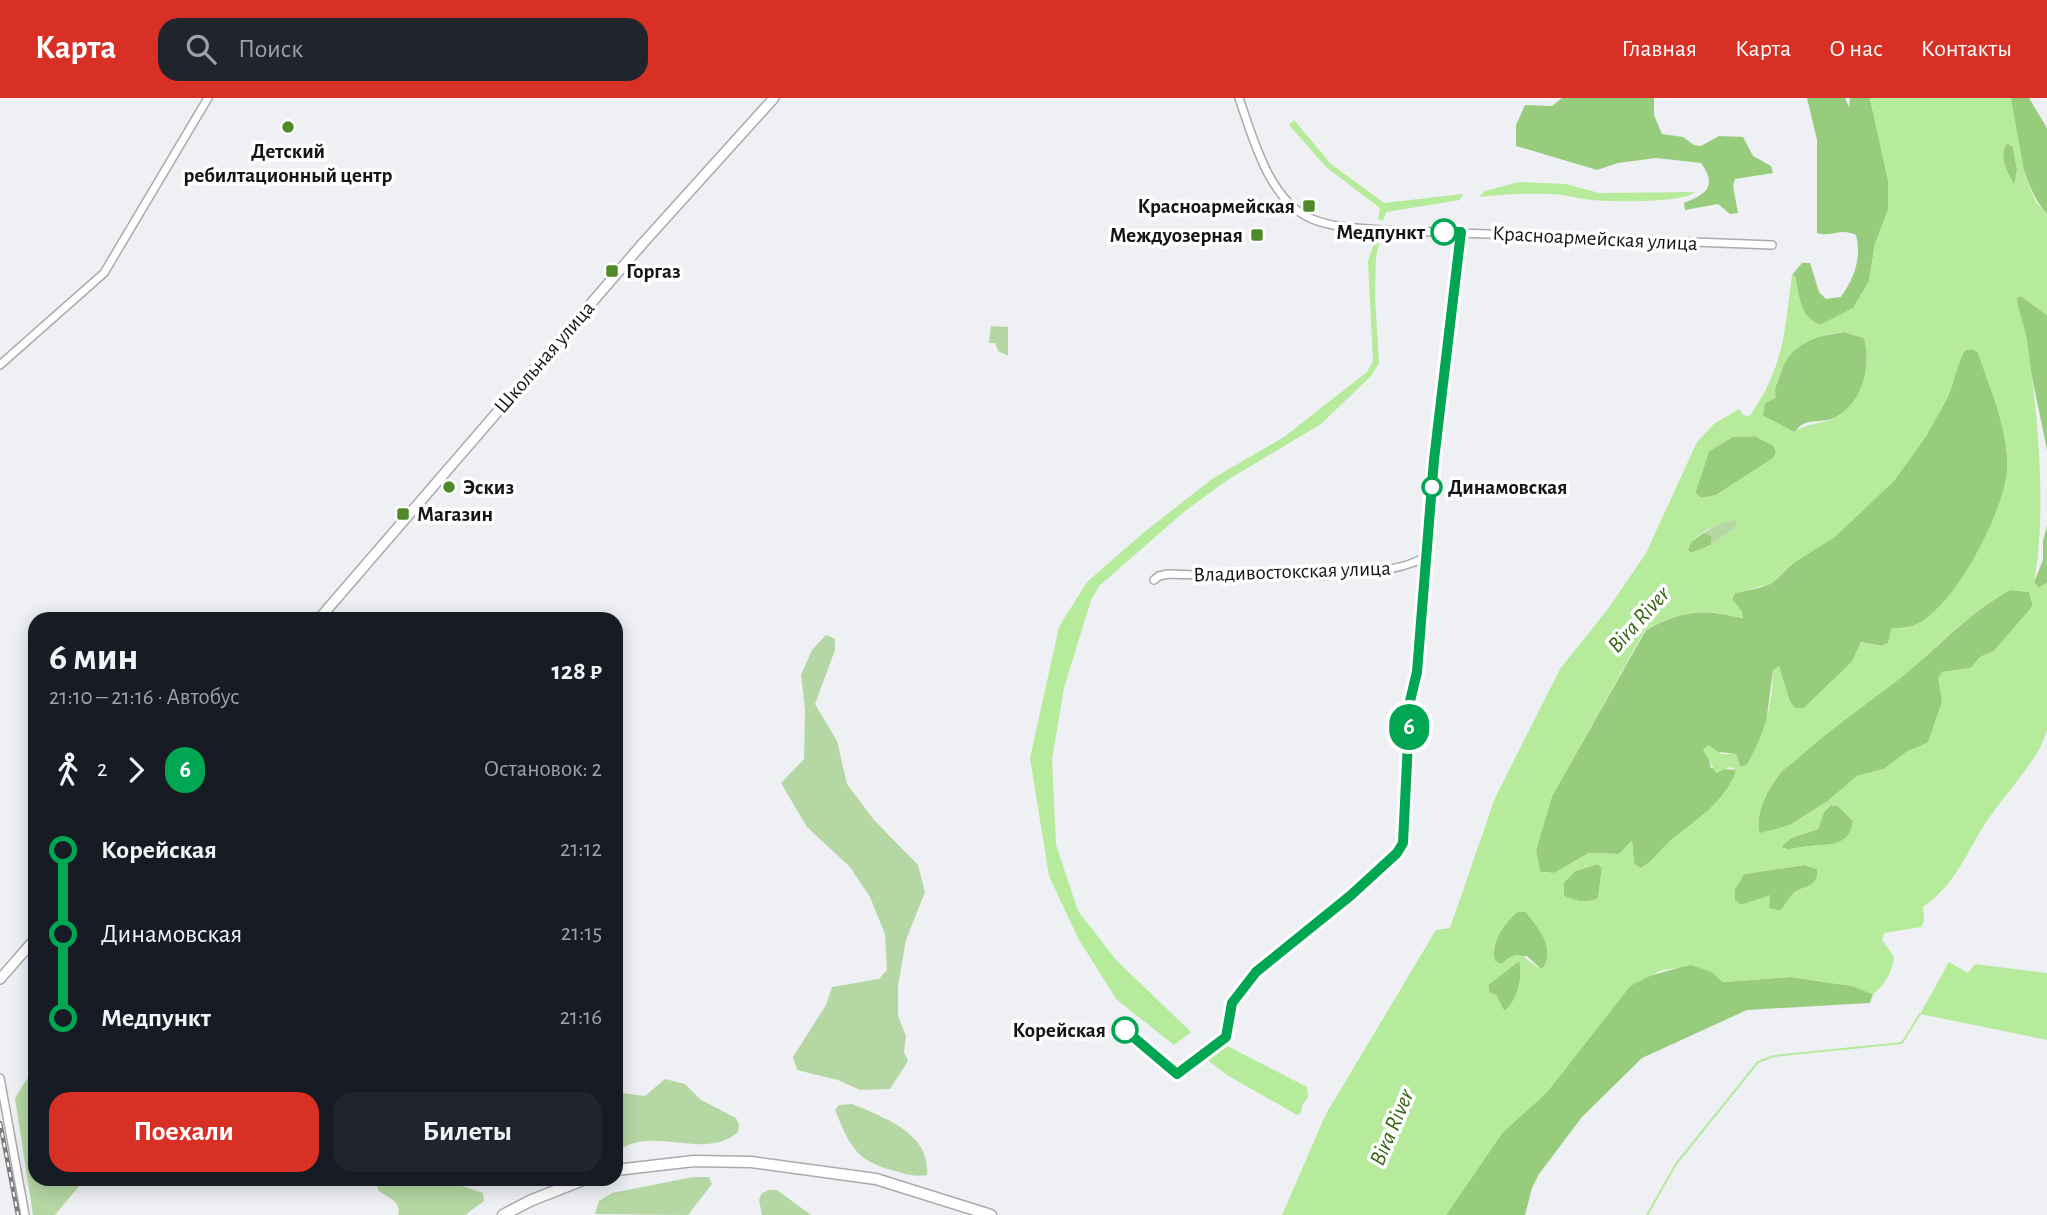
<!DOCTYPE html>
<html lang="ru">
<meta charset="utf-8">
<style>
body{margin:0;font-family:"Alegreya Sans",sans-serif;background:#20242c;color:#f1f3f6;height:100vh;display:flex;flex-direction:column;font-size:26px;white-space:nowrap}
*{box-sizing:border-box;margin:0}
p{font-size:23px;color:#9ea1a6}
.icon{flex:none;width:38px;height:38px;fill:none;stroke:currentColor;stroke-width:2;stroke-linecap:round;stroke-linejoin:round}
.map{position:relative;flex:1;overflow:hidden}
.drawer{position:absolute;left:28px;top:514px;width:595px;height:574px;display:flex;flex-direction:column;background:#171b24;border-radius:21px;box-shadow:0 4px 18px #0003}
.drawer>*{flex:none}
.badge{padding:0 14px;border-radius:23px;font-size:24px;line-height:46px}
.map>.badge{position:absolute;translate:-50% -50%;box-shadow:0 0 0 4px #fff}
.legs{display:flex;align-items:center;gap:10px;height:77px;padding:0 21px;font-size:23px}
.legs p{margin-inline-start:auto}
.overview{display:flex;align-items:center;justify-content:space-between;height:119px;padding:0 21px}
h1{font-size:38px;font-weight:600;line-height:52px}
.button{display:flex;gap:14px;margin-top:auto;padding:14px 21px}
.button a{flex:1;height:80px;border-radius:21px;background:#d93025;color:#fff;font-size:28px;font-weight:600;line-height:80px;text-align:center}
.button a+a{background:#20242c;color:#f1f3f6}
ul{padding:0 21px;list-style:none}
li{display:flex;align-items:center;gap:24px;height:84px;font-size:26px}
li i{display:grid;place-items:center;width:10px;height:100%;margin:0 9px;background:currentColor}
li i::after{content:'';width:18px;height:18px;margin:-9px;border:5px solid;border-radius:50%;background:#171b24}
li p{margin-inline-start:auto}
li:first-child i{background:linear-gradient(#0000 50%,currentColor 0)}
li:last-child i{background:linear-gradient(currentColor 50%,#0000 0)}
header{display:flex;align-items:center;gap:42px;box-sizing:border-box;height:98px;padding:0 35px;background:#d93025;color:#fff}
header strong{font-size:33px}
nav{display:flex;gap:38px;margin-inline-start:auto;font-size:24px}
.search{width:490px;height:63px;background:#20242c;display:flex;align-items:center;gap:18px;box-sizing:border-box;padding:0 24px;border-radius:21px;color:#9ea1a6;font-size:26px}
.map>svg:first-child{display:block}
.green{fill:#b4d7a3}
.forest{fill:#98cc7d}
.water{fill:#b5eb9a;fill-rule:evenodd}
.lines{fill:none;stroke-linecap:round;stroke-linejoin:round}
.stream{stroke:#b5eb9a;stroke-width:2}
.tertiary-casing{stroke:#a8abae;stroke-width:10}
.secondary-casing{stroke:#a8abae;stroke-width:12}
.primary-casing{stroke:#a8abae;stroke-width:13}
.tertiary{stroke:#fff;stroke-width:7}
.secondary{stroke:#fff;stroke-width:9}
.primary{stroke:#fff;stroke-width:10}
.rail-casing{stroke:#797b7d;stroke-width:4.5}
.rail{stroke:#fff;stroke-width:2;stroke-dasharray:5;stroke-linecap:butt}
.line-1-casing{stroke:#fff;stroke-width:16}
.line-1{stroke:#00a651;stroke-width:10}
.poi-dot{fill:#4f8a28;stroke:#fff;stroke-width:2.5}
.stop-1-dot{fill:#fff;stroke:#00a651;stroke-width:3.5}
.labels{text-anchor:middle;stroke-width:7;stroke-linejoin:round;paint-order:stroke}
.poi-label{font-size:21px;font-weight:bold;fill:#141516;stroke:#fff;text-anchor:start}
.stop-label{font-size:21px;font-weight:bold;fill:#141516;stroke:#fff;text-anchor:end}
.street-label{font-size:21px;fill:#141516;stroke:#fff}
.water-label{font-size:23px;font-style:italic;fill:#356413;stroke:#fff}
</style>
<header>
<strong>Карта</strong>
<div class="search"><svg class="icon" aria-label="search" viewBox="0 0 24 24"><circle cx="10" cy="10" r="6"/><path d="M15 15l6 6"/></svg>Поиск</div>
<nav><a>Главная</a><a>Карта</a><a>О нас</a><a>Контакты</a></nav>
</header>
<div class="map">
<svg width="2047" height="1117" viewBox="0 0 2047 1117">
<rect width="100%" height="100%" fill="#eef0f4"/>
<!-- green -->
<path class="green" d="M991,228L1008,229V258L998,253L995,245H989Z
M1736,422L1737,428L1711,447L1712,438L1703,435L1722,424Z
M826,537L835,541V552L815,606L837,643L847,686L874,722L918,767L925,794L906,842L898,888V918L906,938L904,954L908,963L890,991L860,992L838,982L797,972L793,959L826,907L832,889L879,881L887,872L885,836L870,799L850,769L807,729L781,685L804,661L805,611L801,577L812,552Z
M35,979V1082H84L55,1117H33L15,1000L27,981Z
M665,981L685,986L701,1002L736,1020L739,1027L738,1034C713,1056 677,1041 647,1043C636,1043 626,1048 616,1052V998L622,995L645,998Z
M852,1006C883,1019 931,1035 927,1077C918,1079 908,1077 899,1074C857,1064 851,1051 835,1012L839,1007Z
M693,1079H709L712,1086L688,1117L595,1116L599,1103L612,1095Z
M374,1082H445L483,1095L484,1103L465,1117H398C402,1103 388,1100 379,1093Z
M769,1092H777L811,1117H762L759,1102L762,1095Z"/>
<!-- forest -->
<path class="forest" d="M1562,0H1654V17L1662,36L1683,39L1694,47L1701,48L1719,38L1743,39L1753,58L1771,68L1773,75L1735,81L1733,88L1738,115L1730,116L1718,106L1685,112L1684,105C1706,96 1718,89 1701,65L1656,60L1618,65L1597,72L1516,48V27L1525,7L1552,8Z
M1807,0H1845L1849,9L1850,0H1870L1888,82V112L1875,146L1869,183L1853,211L1820,227C1799,219 1800,199 1795,179L1792,177L1802,165H1810L1819,194L1826,201L1841,199C1854,180 1862,161 1856,137C1839,129 1832,140 1817,135V42Z
M2011,0H2029L2047,30V117C2022,86 2014,40 2011,0Z
M2007,45L2013,49L2017,71L2015,89C2008,75 1997,58 2007,45Z
M2021,198L2047,217V352L2017,206V200Z
M1844,234L1864,240C1872,267 1863,305 1836,319C1826,325 1812,321 1803,326C1799,328 1797,332 1794,334L1763,318L1761,311L1774,293L1785,263L1794,251L1816,239Z
M1972,251L1978,254C1990,291 2010,334 2007,373C2005,413 1953,514 1913,528C1907,530 1899,530 1892,530L1888,545L1882,548L1861,544L1852,564L1804,610H1795L1790,604L1779,569L1773,572L1765,633L1747,667L1740,669L1736,656L1703,652L1708,657L1711,670L1736,672L1734,679C1720,708 1693,724 1669,744C1660,753 1652,764 1641,770L1634,766L1632,743L1619,756L1589,755L1554,775L1540,774L1536,752L1552,698L1646,532C1682,512 1703,511 1742,520L1741,513L1732,501L1735,495C1746,492 1762,491 1771,485C1780,480 1786,470 1795,464C1861,423 1910,371 1946,302C1955,286 1955,267 1965,252Z
M1755,338L1774,348L1776,355L1772,361L1716,397L1701,400L1695,395L1709,353L1733,339Z
M2047,428V485L2038,490L2034,484L2043,462V443Z
M1703,435L1712,438L1711,447L1691,455L1688,452L1690,445Z
M2010,492L2029,494L2033,508L1994,553L1980,559L1971,570L1942,574V604L1928,645L1908,653L1884,671L1857,678L1828,703L1790,727L1760,736C1754,720 1766,694 1776,681C1781,672 1792,666 1799,659C1828,633 1858,612 1888,589C1932,558 1961,519 2010,492Z
M1831,707L1838,708L1853,723C1850,752 1824,745 1803,749C1795,750 1789,753 1781,749L1791,740L1818,731L1824,714Z
M1598,766L1602,770L1598,800C1587,806 1575,803 1564,798V784L1575,773Z
M1804,767L1818,771C1818,789 1807,787 1795,794C1790,798 1785,808 1780,813L1751,805L1740,807L1735,802V791L1744,776Z
M1519,813L1526,814C1539,831 1557,850 1542,872L1527,858L1509,860L1502,866L1495,864C1490,845 1504,824 1519,813Z
M1519,863C1524,877 1517,905 1504,913L1496,897L1489,894L1488,887Z
M1692,866L1712,874L1723,884L1791,879L1852,888L1873,896L1870,905L1747,912L1642,960L1582,1019L1539,1076L1532,1090L1525,1117H1446L1502,1035L1547,994L1630,888L1642,880Z"/>
<!-- water -->
<path class="water" d="M1870,0H2011L2025,78L2036,104L2047,117V217L2021,198L2017,200C2018,214 2025,228 2027,242C2038,317 2047,413 2034,484L2038,490L2047,485V633L2040,650C2026,674 2007,695 1991,717C1966,752 1959,784 1923,809L1924,823L1921,829L1884,835L1882,842L1894,859C1892,874 1886,886 1873,896L1852,888L1791,879L1723,884L1712,874L1691,867L1660,873L1630,888L1547,994L1502,1035L1446,1117H1282L1326,1016L1436,832L1450,830L1495,700L1560,571L1608,511L1646,455L1697,344L1714,326L1739,311L1743,317L1750,318C1785,266 1784,236 1792,177L1795,178C1800,199 1799,219 1820,227L1853,210L1869,183L1875,146L1888,112V82ZM2007,45L2013,49L2017,71L2014,87L2004,66L2003,51ZM1844,234L1864,240C1872,267 1863,304 1836,319C1823,327 1811,323 1794,334L1763,318L1765,305L1776,300C1774,292 1776,286 1779,278C1789,248 1813,237 1844,234ZM1972,251L1978,255C1990,291 2010,334 2007,373C2004,413 1953,514 1913,528C1907,530 1898,530 1892,530L1888,545L1882,548L1861,544L1852,564L1804,610H1795L1790,604L1779,568L1773,573C1773,608 1764,636 1747,667L1740,669L1736,656H1721L1709,647L1703,651L1716,675L1730,669L1736,672L1734,679C1720,708 1693,724 1669,744C1660,753 1652,764 1641,770L1634,766L1632,743L1619,756L1589,755L1554,775L1540,774L1536,752L1552,698L1645,532C1682,512 1703,511 1743,520L1742,513L1732,501L1735,495L1771,486L1790,467L1835,439L1895,382L1927,337L1948,298L1964,252ZM1755,338L1774,348L1776,355L1772,361L1716,397L1701,400L1695,396L1709,353L1733,339ZM1736,422L1737,428L1711,447L1691,455L1688,453C1692,434 1720,425 1736,422ZM2010,492L2029,494L2033,508L1994,553L1980,559L1971,570L1942,574L1938,580L1942,604L1928,645L1908,653L1884,671L1857,678L1828,703L1790,727L1760,735C1754,720 1766,694 1776,680C1782,672 1792,665 1799,659C1828,633 1858,612 1889,589C1931,558 1962,518 2010,492ZM1831,707L1838,708L1853,723C1850,752 1824,745 1803,749C1795,750 1790,753 1781,749L1791,740L1818,731L1824,714ZM1598,766L1602,770L1598,800C1587,806 1575,803 1564,798V784L1575,773ZM1804,767L1817,771C1818,789 1807,787 1795,794C1790,798 1785,808 1780,813L1769,810L1770,797L1740,807L1735,802V791L1744,776ZM1519,813L1526,814C1539,831 1557,850 1542,871C1525,865 1523,846 1502,866L1495,863C1490,845 1504,824 1519,813ZM1519,863C1524,876 1516,906 1504,913L1496,897L1489,894L1488,887Z
M1294,22L1331,66L1384,105L1463,96L1460,102L1386,114L1383,123L1378,121L1380,110L1326,69L1289,27Z
M1519,84L1566,86L1599,95L1695,94C1683,105 1613,104 1593,102C1579,101 1565,96 1550,96C1526,95 1503,96 1479,99L1485,93Z
M1377,137L1381,138L1376,159L1375,199L1379,265L1371,278L1321,326L1229,381L1185,413L1099,488L1091,502L1064,590L1052,661L1056,747L1078,813L1117,863L1191,934L1174,947L1116,901L1078,840L1049,778L1030,660L1059,529L1087,484L1142,436L1212,381L1284,339L1367,274L1373,264L1368,163Z
M1949,864L1968,875L1975,866L2047,875V942L1920,916Z
M1225,947L1307,989L1308,999L1302,1008L1301,1015L1297,1017L1227,977L1205,960Z"/>
<g class="lines">
<!-- stream -->
<path class="stream" d="M1647,1117L1676,1066L1758,964L1774,958L1902,945L1920,916"/>
<!-- tertiary casing -->
<g class="tertiary-casing">
<path id="tertiary" d="M1239,0C1253,40 1269,103 1312,121C1334,130 1358,130 1381,132L1772,147
M0,267L104,175L208,0
M1154,482L1159,478L1168,476C1216,477 1399,487 1427,456L1434,362L1461,134
M0,980L25,1117"/>
</g>
<!-- secondary casing -->
<g class="secondary-casing">
<path id="secondary" d="M318,522L644,144L774,0
M0,881L35,841"/>
</g>
<!-- primary casing -->
<g class="primary-casing">
<path id="primary" d="M616,1072L694,1063L751,1064L876,1081L991,1117
M503,1117L532,1102L583,1082"/>
</g>
<!-- tertiary -->
<use href="#tertiary" class="tertiary"/>
<!-- secondary -->
<use href="#secondary" class="secondary"/>
<!-- primary -->
<use href="#primary" class="primary"/>
<!-- rail casing -->
<g class="rail-casing">
<path id="rail" d="M0,1025L18,1117"/>
</g>
<!-- rail -->
<use href="#rail" class="rail"/>
</g>
<g class="lines">
<!-- line-1 casing -->
<g class="line-1-casing">
<path id="line-1" d="M1125,932L1177,976L1226,939L1232,905L1256,874L1350,798L1397,755L1403,745L1410,603L1417,574L1434,362L1461,134H1444"/>
</g>
<!-- line-1 -->
<use href="#line-1" class="line-1"/>
</g>
<!-- markers -->
<g class="poi-dot">
<circle cx="288" cy="29" r="7"/>
<rect x="1302" y="101" width="14" height="14" rx="3.5"/>
<rect x="1250" y="130" width="14" height="14" rx="3.5"/>
<rect x="605" y="166" width="14" height="14" rx="3.5"/>
<circle cx="449" cy="389" r="7"/>
<rect x="396" y="409" width="14" height="14" rx="3.5"/>
</g>
<g class="stop-1-dot">
<circle cx="1444" cy="134" r="12"/>
<circle cx="1432" cy="389" r="9"/>
<circle cx="1125" cy="932" r="12"/>
</g>
<g class="labels">
<!-- poi labels -->
<g class="poi-label">
<text x="288" y="60" text-anchor="middle">Детский<tspan x="288" dy="24">ребилтационный центр</tspan></text>
<text x="1295" y="115" text-anchor="end">Красноармейская</text>
<text x="1243" y="144" text-anchor="end">Междуозерная</text>
<text x="626" y="180">Горгаз</text>
<text x="463" y="396">Эскиз</text>
<text x="417" y="423">Магазин</text>
</g>
<!-- stop labels -->
<g class="stop-label">
<text x="1425" y="141">Медпункт</text>
<text x="1448" y="396" text-anchor="start">Динамовская</text>
<text x="1106" y="939">Корейская</text>
</g>
<!-- street labels -->
<g class="street-label">
<text transform="translate(1595 140) rotate(3)" y="7">Красноармейская улица</text>
<text transform="translate(544 259) rotate(-49)" y="7">Школьная улица</text>
<text transform="translate(1292 473) rotate(-2)" y="7">Владивостокская улица</text>
</g>
<!-- water labels -->
<g class="water-label">
<text transform="translate(1638 521) rotate(-48)" y="8">Bira River</text>
<text transform="translate(1391 1029) rotate(-67)" y="8">Bira River</text>
</g>
</g>
</svg>
<b class="badge" style="left:1409px;top:629px;background:#00a651;color:#fff">6</b>
<section class="drawer">
<div class="overview"><div><h1>6 мин</h1><p>21:10 – 21:16 · Автобус</p></div><b>128 ₽</b></div>
<div class="legs"><svg class="icon" aria-label="walk" viewBox="0 0 24 24"><circle cx="13" cy="4" r="2"/><path d="M13 8l-2 6 4 7M11 14l-3 7M7 12l3-4h3l4 4"/></svg>2<svg class="icon" aria-label="forward" viewBox="0 0 24 24"><path d="M9 5l7 7-7 7"/></svg><b class="badge" style="background:#00a651;color:#fff">6</b><p>Остановок: 2</p></div>
<ul>
<li><i style="color:#00a651"></i><b>Корейская</b><p>21:12</p></li>
<li><i style="color:#00a651"></i><span>Динамовская</span><p>21:15</p></li>
<li><i style="color:#00a651"></i><b>Медпункт</b><p>21:16</p></li>
</ul>
<div class="button"><a>Поехали</a><a>Билеты</a></div>
</section>
</div>
